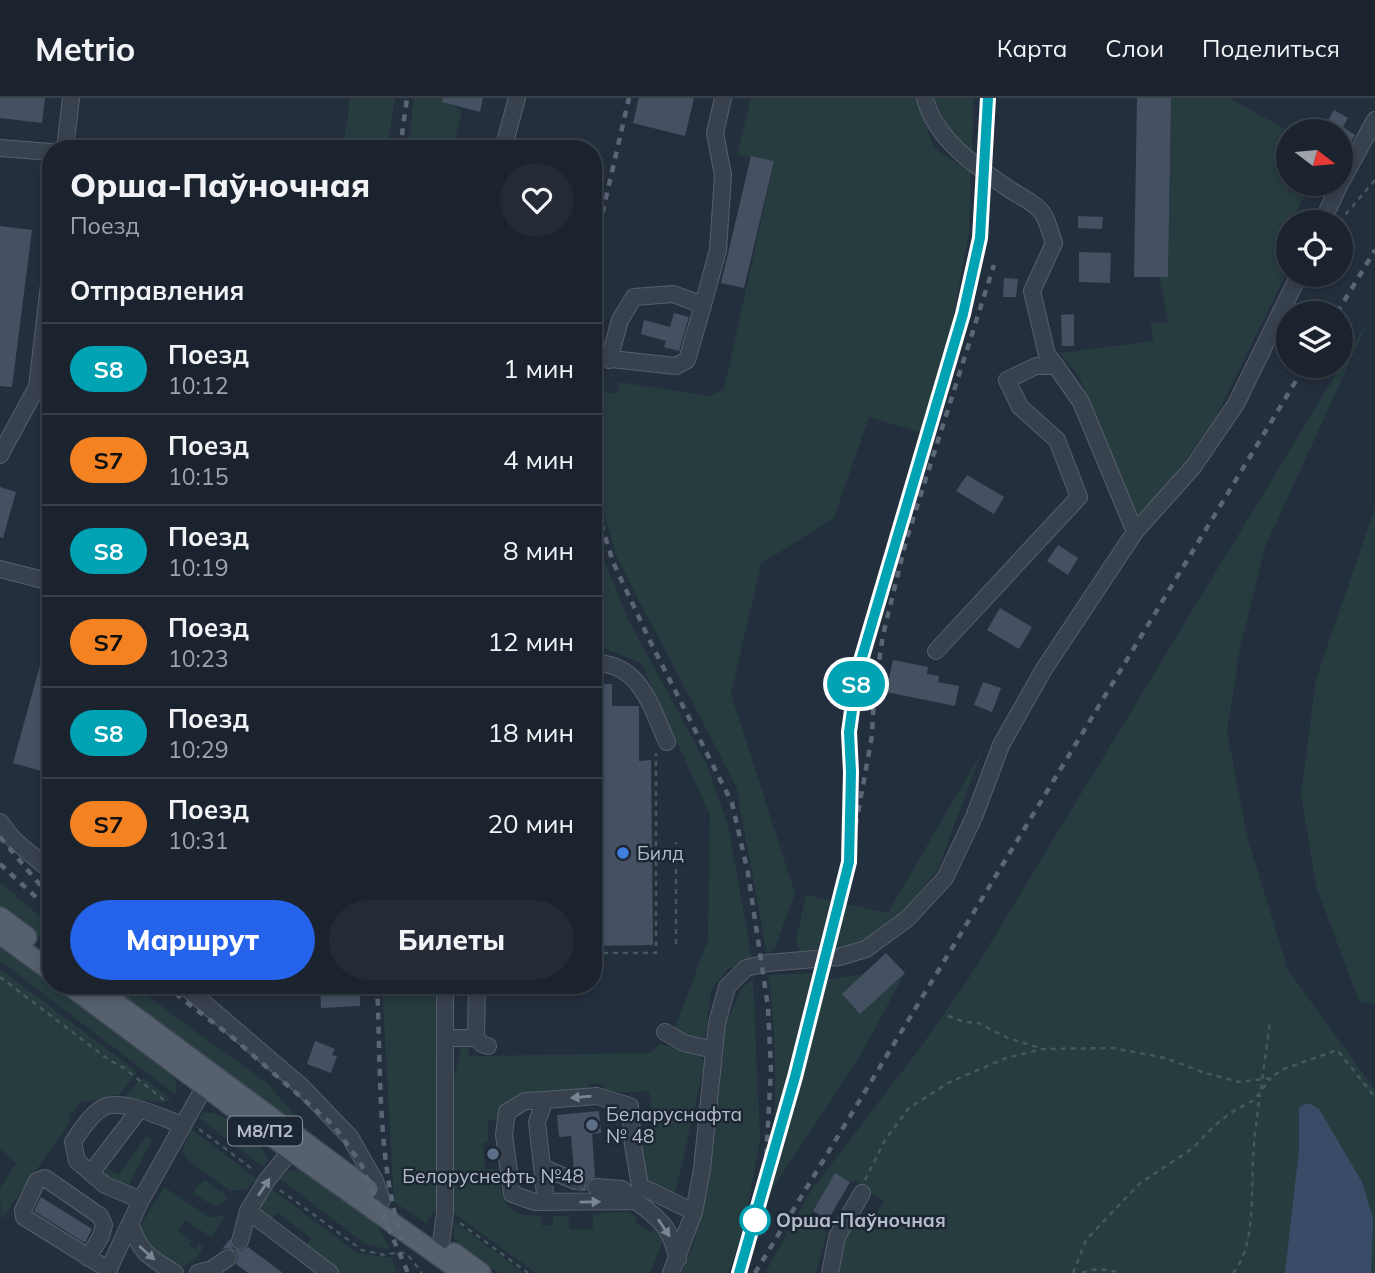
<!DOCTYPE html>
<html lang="ru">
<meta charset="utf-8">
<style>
body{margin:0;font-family:Mulish,sans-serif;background:#242b36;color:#f1f3f6;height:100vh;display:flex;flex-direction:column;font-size:26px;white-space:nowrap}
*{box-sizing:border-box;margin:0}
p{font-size:23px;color:#a0a4aa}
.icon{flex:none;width:38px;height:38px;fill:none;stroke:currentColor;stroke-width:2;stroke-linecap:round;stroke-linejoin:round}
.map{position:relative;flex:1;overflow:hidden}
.details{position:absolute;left:42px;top:42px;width:560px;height:854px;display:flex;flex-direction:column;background:#1b232e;border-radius:28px;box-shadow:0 4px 10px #0003,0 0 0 2px #39404a}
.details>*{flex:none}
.badge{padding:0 14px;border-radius:23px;font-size:24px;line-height:46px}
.needle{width:46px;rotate:106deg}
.controls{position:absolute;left:1276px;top:21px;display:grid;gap:14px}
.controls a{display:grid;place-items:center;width:77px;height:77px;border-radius:50%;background:#1b232e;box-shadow:0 4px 10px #0003,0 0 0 2px #39404a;font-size:35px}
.map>.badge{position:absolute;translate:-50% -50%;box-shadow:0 0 0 4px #fff}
h2{padding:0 28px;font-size:26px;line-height:63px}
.round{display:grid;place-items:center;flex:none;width:74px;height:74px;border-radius:37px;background:#242b36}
.summary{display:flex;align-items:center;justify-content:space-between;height:119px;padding:0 28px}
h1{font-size:33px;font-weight:800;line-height:52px}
.button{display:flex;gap:14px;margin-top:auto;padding:14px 28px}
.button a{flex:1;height:80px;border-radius:42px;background:#2563eb;color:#fff;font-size:28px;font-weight:800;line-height:80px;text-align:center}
.button a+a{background:#242b36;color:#f1f3f6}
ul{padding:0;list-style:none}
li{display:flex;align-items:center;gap:21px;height:91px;padding:0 28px;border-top:2px solid #39404a}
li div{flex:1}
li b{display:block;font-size:26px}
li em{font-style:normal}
li .badge{min-width:77px;font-weight:700;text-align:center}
header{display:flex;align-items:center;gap:42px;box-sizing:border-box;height:98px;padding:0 35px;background:#1b232e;border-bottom:2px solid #39404a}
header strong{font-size:33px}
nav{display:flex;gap:38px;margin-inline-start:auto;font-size:24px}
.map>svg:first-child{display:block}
.green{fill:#263c3f}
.water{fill:#394c67}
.building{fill:#455162}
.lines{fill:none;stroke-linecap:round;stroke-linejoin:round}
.minor-casing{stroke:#565f6c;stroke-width:18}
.major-casing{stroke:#414a57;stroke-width:22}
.path{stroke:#44595c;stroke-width:2.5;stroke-dasharray:5 5;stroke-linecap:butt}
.minor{stroke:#38414e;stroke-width:16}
.major{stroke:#56606e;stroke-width:19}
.rail{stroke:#5a6575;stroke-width:4.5;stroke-dasharray:7 7;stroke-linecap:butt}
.oneway{fill:#7c8592}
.line-casing{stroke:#fff;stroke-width:16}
.line{stroke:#00a3b4;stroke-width:10}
.shop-dot{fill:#3f7fe0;stroke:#1d2633;stroke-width:2.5}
.service-dot{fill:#5c6f8a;stroke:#1d2633;stroke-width:2.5}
.stop-dot{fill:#fff;stroke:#00a3b4;stroke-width:3.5}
.labels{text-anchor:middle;stroke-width:5;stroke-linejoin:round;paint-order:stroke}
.shield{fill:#1d2633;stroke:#878f9c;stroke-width:2}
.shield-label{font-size:18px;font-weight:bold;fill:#b4bcc9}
.poi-label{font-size:19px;fill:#b4bcc9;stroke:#1d2633;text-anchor:start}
.stop-label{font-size:19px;font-weight:bold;fill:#b4bcc9;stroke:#1d2633;text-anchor:start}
</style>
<header>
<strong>Metrio</strong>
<nav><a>Карта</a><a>Слои</a><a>Поделиться</a></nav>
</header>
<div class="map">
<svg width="1375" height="1175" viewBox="0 0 1375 1175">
<rect width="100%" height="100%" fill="#242f3e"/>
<!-- green -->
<path class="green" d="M350,0H395L387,51H343Z
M414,0H445V3L462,13L453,51H408Z
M751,0H915L934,50L971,74L969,135L948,246L922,335L869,319L834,420L761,466L731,596L795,795L775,850L767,856L736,688L617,460L594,381L593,279L599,278L596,292L617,296L619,284L708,298L724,291L774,64L737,57Z
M934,0H974L972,55L950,33Z
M1171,0H1229L1289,33L1288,86H1310L1291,124H1288L1284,139L1288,142V172L1215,321L1165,390L1137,418L1079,279L1060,255L1154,243L1150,225L1168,224L1159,179H1168Z
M1370,220L1265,449L1240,550L1227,634L1248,741L1288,872L1375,992V1175H836L849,1124L865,1133L884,1103L856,1083L850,1084L835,1076L808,1121L827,1134L816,1175H765L810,1094L920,950L971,877Z
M1375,410V906L1359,903L1316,788L1301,697L1316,581Z
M593,434L628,521L707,667L728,727L752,860L727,872L711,893L705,940L684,937L675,930L708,842L710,717L641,565L606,551L593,550Z
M982,653L938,771L893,827L848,852L834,853L846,806L888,815Z
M0,784L51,828V847L0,809Z
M806,797L833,803L821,855L800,853L796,843Z
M0,840L51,878V887H63L170,974L176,983V997L0,863Z
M0,871L135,972L136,976L119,997C104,997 92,1006 81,1003L69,1018L71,1023L1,1122L0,1090L16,1065L0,1051Z
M814,875L774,1035C776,981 776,930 768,877Z
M905,875L859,960L761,1108L828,881L864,876Z
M753,881L760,1042L743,1134L728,1175H682L696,1138L713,1050L726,925L741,891Z
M106,887H132L267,985L323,1049Z
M382,887H435L438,1107L426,1125L394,1104Z
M660,946L699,956L705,965L676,1092L673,1096L644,1088V1055H639V1050L643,1041L653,1037L649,993L604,995L603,985L589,986V996L516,1000L499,1021L488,1023V1044L483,1045L485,1071H499C502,1104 503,1118 541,1118L542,1128L553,1127V1118H568L570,1132L593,1131V1116L625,1114L636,1118L635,1124L651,1135L654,1131L664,1140L650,1175H536L453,1115V984L462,947L468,949L469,958H483L650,955Z
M142,980L145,981L171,1001L163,1005L123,1000Z
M204,1014C225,1014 263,1040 267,1062L264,1070L199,1020Z
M191,1031L257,1081L246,1091L230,1093L189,1063L182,1053Z
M147,1038L152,1042L129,1086L123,1088L106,1081V1069L118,1077Z
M307,1071L371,1114L390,1152L365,1146L279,1080L291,1072Z
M205,1082L227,1098L226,1103L214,1108L194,1096L195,1091Z
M164,1089L209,1119L225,1118L211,1139L185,1122L178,1132L192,1143L189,1147L195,1151L199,1146L203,1149L196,1161L183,1169C165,1165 139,1148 140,1128Z
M272,1091L357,1155L392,1160L397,1175H337L304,1151L311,1140L277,1115L270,1122L262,1115L261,1104Z
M453,1123L524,1175H498L460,1147L454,1140Z"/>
<!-- water -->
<path class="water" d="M1309,1005L1319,1011L1362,1084L1373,1120L1371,1175H1285L1299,1052V1009Z"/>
<!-- building -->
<path class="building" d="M0,0H45L42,25L0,20Z
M443,0H483L480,14L442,4Z
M639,0H694L685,38L633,25Z
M1137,0H1171L1168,179H1134Z
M1334,12L1348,20L1343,29L1355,37L1340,63V33H1322Z
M751,58L774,63L744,190L721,185Z
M1078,118L1103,119L1102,131L1078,130Z
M0,128L32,132L12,289L0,288Z
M1079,154L1111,155L1110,185L1079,184Z
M1004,180L1018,181L1016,199H1003Z
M674,215L689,219L679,253L664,249L666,243L641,236L644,222L670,229Z
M1074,216V248H1062L1061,217Z
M967,377L1004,399L994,416L956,393Z
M0,389L16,394L3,440L0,439Z
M1058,447L1078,460L1068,477L1047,463Z
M1000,510L1032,529L1019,551L987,532Z
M47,542H51V676L13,665Z
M893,562L928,569L927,576L939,578L938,584L959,588L955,608L886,594Z
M983,584L1001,590L992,614L974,607Z
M593,586H612V608H639V663L651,662L653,847L593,848Z
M886,855L905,875L860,916L842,896Z
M320,887H360V908L321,910Z
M315,943L335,951L332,957L337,958L331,975L307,966Z
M599,1013L601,1035L592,1036L595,1079L587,1084L586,1093H577L584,1088L585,1081L583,1076L574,1071L571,1038L559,1039L557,1017Z
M835,1075L850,1084L828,1122L813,1113Z
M41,1099L92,1131L85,1145L34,1113Z
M230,1141L233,1151L242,1153L248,1149L283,1175H248L236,1166L238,1160L236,1154L228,1150L222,1151Z"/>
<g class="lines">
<!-- minor casing -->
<g class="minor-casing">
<path id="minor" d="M925,0C935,42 978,70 1012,93C1020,98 1031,103 1039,111C1047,118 1050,135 1054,145L1032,193L1047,257L1056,268
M0,50L51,54
M65,51L71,0
M503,51L517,0
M1340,86L1375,22
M1322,124L1340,86
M703,207L718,152L723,77L715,35L723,0
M593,259L676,268L687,262L703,207L673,196L634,199L620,222L609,262
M0,357L37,289L51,170
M0,471L51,484
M936,553L1079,399L1057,342L1020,309L1007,282L1036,268H1056L1081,304L1135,434
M593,565C640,564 651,609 667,644
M0,724L14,742L51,773
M183,887L301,988L350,1039L375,1083L382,1102
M665,934L684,945L714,952
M445,940H476L482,946L488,948
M476,940L477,887
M545,1002L525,1003L507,1014L504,1037L512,1096L535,1104L634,1103
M542,1069L546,1104
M91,1075L139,1012
M575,1083L542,1069L537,1024L545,1002L597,998L630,1008L633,1047L640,1088L694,1114
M596,1089L622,1091C636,1106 658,1116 668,1134C673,1142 675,1153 678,1161
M141,1102L105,1087L77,1063L73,1044C81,1032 90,1018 102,1010C120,999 163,1020 182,1027
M248,1113L330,1175
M130,1126C142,1157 148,1158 175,1175
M240,1143L248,1113L267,1082L298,1044
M436,1155L441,1146L445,1114V887
M88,1160L101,1138L104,1127L100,1118L45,1080L37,1083L23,1112L24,1119L109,1172
M107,1175L141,1102L210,979
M198,1175L212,1171L228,1160
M671,1175L694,1114L702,1071L717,925L727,889L746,870L767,865L839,859L866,851L908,820L945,780L974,719L1001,647L1044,571L1135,434L1193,369L1236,306L1299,177
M830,1175L837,1139L862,1095"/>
</g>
<!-- major casing -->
<g class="major-casing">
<path id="major" d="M0,819L27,839
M0,836L51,873
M69,887L290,1052L463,1175
M92,887L368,1091
M454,1155L481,1175"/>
</g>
<!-- path -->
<path class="path" d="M1339,124L1375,82
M676,846V744
M593,855H656V655
M0,879L109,962L124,970L164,1002
M948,918L964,924L978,925L1008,940L1043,951
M1261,991L1270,924
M199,1031L255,1073
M865,1082L885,1042L909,1010L950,984L1006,960L1043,951L1113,950L1165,960L1205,975L1240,984L1271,980L1281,972L1337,952L1375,999
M280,1092L362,1152L384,1157L399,1154L407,1156L422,1175
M460,1125L528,1175
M1073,1175L1086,1142L1139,1086L1193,1050L1214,1028L1230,1015L1254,1002L1271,980
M1082,1175C1094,1169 1109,1172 1122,1175
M1233,1175C1258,1146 1250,1083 1254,1047C1255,1030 1258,1014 1260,997"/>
<!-- minor -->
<use href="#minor" class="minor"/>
<!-- major -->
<use href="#major" class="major"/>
<!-- rail -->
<path class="rail" d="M400,51L407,0
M593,156L629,0
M1337,215L1375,152
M931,326L955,248L980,140L988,0
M593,399L613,464L650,543L732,705L748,775L768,909L771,972L765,1080L740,1175
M848,731L851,674L849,634L857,576L898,436
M0,739L51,800
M0,766L51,813
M164,887L232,939L334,1028L360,1064L408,1175
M377,887C381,970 377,1063 402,1142
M765,1080L795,979L849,764L872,638L874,597L883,537L906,443L994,167
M755,1175L1305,268"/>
</g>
<!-- one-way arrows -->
<defs><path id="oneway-solid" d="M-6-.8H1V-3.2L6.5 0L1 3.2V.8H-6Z" transform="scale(1.75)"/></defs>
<g class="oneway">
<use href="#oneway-solid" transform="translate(581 999) rotate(175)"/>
<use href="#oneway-solid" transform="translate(264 1089) rotate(-56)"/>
<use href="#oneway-solid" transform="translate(590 1104) rotate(-1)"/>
<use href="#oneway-solid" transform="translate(664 1130) rotate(56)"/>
<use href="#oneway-solid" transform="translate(147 1155) rotate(42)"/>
</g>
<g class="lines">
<!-- line casing -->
<g class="line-casing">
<path id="line" d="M739,1175L795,979L849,764L851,674L849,634L857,576L963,216L980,140L988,0"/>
</g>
<!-- line -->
<use href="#line" class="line"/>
</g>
<!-- markers -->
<circle class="shop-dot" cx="623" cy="755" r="7"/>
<g class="service-dot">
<circle cx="592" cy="1027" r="7"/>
<circle cx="493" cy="1056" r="7"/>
</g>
<circle class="stop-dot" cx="755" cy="1122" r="14"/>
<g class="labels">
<!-- shield labels -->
<rect class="shield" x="228" y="1018.5" width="74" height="29" rx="5"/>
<g class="shield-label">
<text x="265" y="1039">М8/П2</text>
</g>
<!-- poi labels -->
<g class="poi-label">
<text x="637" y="762">Билд</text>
<text x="606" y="1023">Беларуснафта<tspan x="606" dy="22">№ 48</tspan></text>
<text x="493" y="1085" text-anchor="middle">Белоруснефть №48</text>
</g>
<!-- stop labels -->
<g class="stop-label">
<text x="776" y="1129">Орша-Паўночная</text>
</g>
</g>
</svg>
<div class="controls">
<a><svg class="needle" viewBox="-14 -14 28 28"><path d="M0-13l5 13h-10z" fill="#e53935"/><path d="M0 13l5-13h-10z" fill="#a0a4aa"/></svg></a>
<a><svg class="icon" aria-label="locate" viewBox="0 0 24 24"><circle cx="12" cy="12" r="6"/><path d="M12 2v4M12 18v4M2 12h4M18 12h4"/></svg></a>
<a><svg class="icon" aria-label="layers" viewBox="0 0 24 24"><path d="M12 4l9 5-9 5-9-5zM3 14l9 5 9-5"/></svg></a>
</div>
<b class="badge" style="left:856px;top:586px;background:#00a3b4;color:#fff">S8</b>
<section class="details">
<div class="summary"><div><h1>Орша-Паўночная</h1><p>Поезд</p></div><a class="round"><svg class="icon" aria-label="heart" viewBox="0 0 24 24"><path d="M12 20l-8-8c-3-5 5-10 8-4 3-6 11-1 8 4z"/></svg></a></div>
<h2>Отправления</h2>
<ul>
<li><span class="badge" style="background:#00a3b4;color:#fff">S8</span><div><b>Поезд</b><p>10:12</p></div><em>1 мин</em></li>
<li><span class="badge" style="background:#f58220;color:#111">S7</span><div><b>Поезд</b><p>10:15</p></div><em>4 мин</em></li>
<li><span class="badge" style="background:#00a3b4;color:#fff">S8</span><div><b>Поезд</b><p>10:19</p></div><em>8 мин</em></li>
<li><span class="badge" style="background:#f58220;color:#111">S7</span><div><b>Поезд</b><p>10:23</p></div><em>12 мин</em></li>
<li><span class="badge" style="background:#00a3b4;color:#fff">S8</span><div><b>Поезд</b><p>10:29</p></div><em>18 мин</em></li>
<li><span class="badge" style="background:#f58220;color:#111">S7</span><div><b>Поезд</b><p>10:31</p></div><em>20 мин</em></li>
</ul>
<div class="button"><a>Маршрут</a><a>Билеты</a></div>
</section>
</div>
